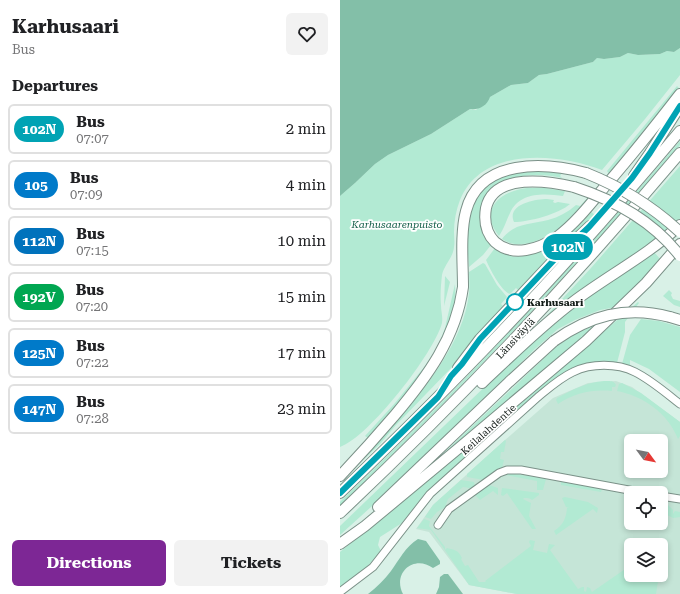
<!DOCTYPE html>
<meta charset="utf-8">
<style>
body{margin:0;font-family:"Roboto Serif",serif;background:#f2f2f2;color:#202124;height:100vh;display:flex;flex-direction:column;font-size:15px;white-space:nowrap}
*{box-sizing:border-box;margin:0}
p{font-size:13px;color:#757577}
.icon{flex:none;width:22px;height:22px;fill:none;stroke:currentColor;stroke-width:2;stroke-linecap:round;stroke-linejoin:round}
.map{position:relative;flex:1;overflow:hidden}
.sheet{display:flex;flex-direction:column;background:#fff;width:340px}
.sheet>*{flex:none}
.badge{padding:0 8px;border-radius:13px;font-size:14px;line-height:26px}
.needle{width:26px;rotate:122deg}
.buttons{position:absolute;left:284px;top:434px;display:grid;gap:8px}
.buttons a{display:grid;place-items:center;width:44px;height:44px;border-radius:6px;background:#fff;box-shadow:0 2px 6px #0003;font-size:20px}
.map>.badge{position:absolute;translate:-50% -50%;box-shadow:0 0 0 2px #fff}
h2{padding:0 12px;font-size:15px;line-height:36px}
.round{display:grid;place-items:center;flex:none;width:42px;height:42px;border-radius:6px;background:#f2f2f2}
.summary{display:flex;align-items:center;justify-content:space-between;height:68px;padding:0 12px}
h1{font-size:19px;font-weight:700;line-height:30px}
.primary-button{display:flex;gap:8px;margin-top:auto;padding:8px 12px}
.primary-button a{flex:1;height:46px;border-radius:6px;background:#7d2795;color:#fff;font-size:16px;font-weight:700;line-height:46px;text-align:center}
.primary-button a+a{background:#f2f2f2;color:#202124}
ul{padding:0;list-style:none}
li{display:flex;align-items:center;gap:12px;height:50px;margin:0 8px 6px;padding:0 4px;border:2px solid #e0e0e0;border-radius:6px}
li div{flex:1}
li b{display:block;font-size:15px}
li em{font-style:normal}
li .badge{min-width:44px;font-weight:700;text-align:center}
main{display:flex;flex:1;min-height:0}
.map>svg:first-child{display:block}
.built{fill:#c5e5d7;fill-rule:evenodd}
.green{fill:#b2ead3}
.water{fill:#83bfa8}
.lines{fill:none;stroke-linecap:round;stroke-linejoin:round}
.minor-casing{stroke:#7b9188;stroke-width:9}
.highway-casing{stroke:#7b9188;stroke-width:12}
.minor{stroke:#fff;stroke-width:7}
.highway{stroke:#fff;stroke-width:10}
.highway-bridge-casing{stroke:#7b9188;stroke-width:12;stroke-linecap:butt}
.highway-bridge{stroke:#fff;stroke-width:10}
.line-casing{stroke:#fff;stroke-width:9}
.line{stroke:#00a3b4;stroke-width:6}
.stop-dot{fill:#fff;stroke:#00a3b4;stroke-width:2}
.labels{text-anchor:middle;stroke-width:3.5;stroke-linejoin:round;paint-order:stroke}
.park-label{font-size:10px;font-style:italic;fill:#0f5c46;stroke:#fff}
.stop-label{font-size:10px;font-weight:bold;fill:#121b17;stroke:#fff;text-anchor:start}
.street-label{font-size:10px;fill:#121b17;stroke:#fff}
</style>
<main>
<section class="sheet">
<div class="summary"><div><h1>Karhusaari</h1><p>Bus</p></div><a class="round"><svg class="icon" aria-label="heart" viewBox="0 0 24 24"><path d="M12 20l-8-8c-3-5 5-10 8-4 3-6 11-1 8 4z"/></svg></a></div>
<h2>Departures</h2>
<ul>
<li><span class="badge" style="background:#00a3b4;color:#fff">102N</span><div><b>Bus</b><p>07:07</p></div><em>2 min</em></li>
<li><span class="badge" style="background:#007ac9;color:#fff">105</span><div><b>Bus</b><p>07:09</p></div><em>4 min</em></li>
<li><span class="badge" style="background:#0072bc;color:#fff">112N</span><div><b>Bus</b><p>07:15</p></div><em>10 min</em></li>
<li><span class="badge" style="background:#00a651;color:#fff">192V</span><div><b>Bus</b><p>07:20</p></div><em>15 min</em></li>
<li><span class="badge" style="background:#007ac9;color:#fff">125N</span><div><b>Bus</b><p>07:22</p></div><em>17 min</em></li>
<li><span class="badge" style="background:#007ac9;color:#fff">147N</span><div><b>Bus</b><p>07:28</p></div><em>23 min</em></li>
</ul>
<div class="primary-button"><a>Directions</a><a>Tickets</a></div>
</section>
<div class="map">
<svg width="340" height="594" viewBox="0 0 340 594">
<rect width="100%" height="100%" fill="#d9f1e7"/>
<!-- built -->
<path class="built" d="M276,381L292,387L340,422V594H177L129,585L89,532L76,529L93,505L165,440L213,398L248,383ZM291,441H321V471H291ZM291,493H321V523H291ZM291,545H321V575H291Z"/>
<!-- green -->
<path class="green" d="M340,48V75L305,119L262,170C218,153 142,146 120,200C116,210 114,221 114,232C114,237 115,242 114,247C113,258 104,265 102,275C101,285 100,295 101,305C101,312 103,316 102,323C94,353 29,437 0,447V196L15,183L35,164L48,155L91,134L130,109L136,110L150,97L171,85L188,83L199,75L207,74L253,62L257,58L264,59L280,57L288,53L298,55L320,54L327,51L334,52Z
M337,86L340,89C319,116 297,143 275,169C257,190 240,213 218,229C202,240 180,251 162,239C175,222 190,225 208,220C219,217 228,212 236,205L240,206L269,174L267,171Z
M340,141V145C233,271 119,391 0,506V502C37,466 74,430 110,394C190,312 266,228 340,141Z
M340,166V220L328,231L196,327L251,268Z
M202,171L222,173L220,176L222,178C190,170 139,176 140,218C140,228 144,238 151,245L143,255L129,267C128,252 126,236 128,221C134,180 167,172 202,171Z
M187,188H205L225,191L223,196C204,193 179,192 170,213C166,221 164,229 159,236C138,210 160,191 187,188Z
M207,199L214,200L213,202L215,203L218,202L230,204C219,214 189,222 174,222C166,204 196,199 207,199Z
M249,210L255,215L237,234L178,290L176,288L170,294C161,291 150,269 146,260L155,248C180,267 197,251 217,235C228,227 238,218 249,210Z
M314,252L321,260L277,307L260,310L235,320L218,329L196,348L31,507L0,535V526L157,375L214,322L244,300Z
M143,263L145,264L157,285L167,297L161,304L163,306L116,363L56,425L40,444L24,459C32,446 45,434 56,422C86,387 124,341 129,293C130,286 129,279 129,272Z
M105,276L110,282L104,306Z
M115,284C115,289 116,293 115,299C108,335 88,365 66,393C54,409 42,424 28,438L25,436L55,403L85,366L93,354L100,342L105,328Z
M329,290L332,293L331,295L333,299L340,301V307L334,305L323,296Z
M298,302L299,303L285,322V332L277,363H271L213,381L162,425L92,488L84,495L62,523L40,537L38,545L41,551L26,568L0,587V552L183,401Z
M301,319L319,321L340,327V392L309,369L290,360V366L283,365L282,364L290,335Z
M259,324L88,468L216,347L236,333Z
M264,381C269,381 274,380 276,385L275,387H272V391C253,389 234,393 218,404L216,400L217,398C233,390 246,382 264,381Z
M282,383L301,393L340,422V436L338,439C328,413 303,396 277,391L279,384Z
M165,440L166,441L164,452H161L160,459L164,460L162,468L144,480L127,477V474Z
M166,473L203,478L206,479L203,490H197V481L166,475Z
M121,480L134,482L135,486C130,490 128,487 123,487L108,499L105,507L97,512L91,519L85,517L93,505Z
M221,482L262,489L261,492L221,485Z
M149,485L158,488V495L153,491L140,500L135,495Z
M162,488L199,493V495L192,500C190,498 187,498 184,498L183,499L191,503L189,516L196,529H192L167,493L163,496L161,495Z
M225,497L248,502L258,508L257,513L253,509L216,535L214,531C223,525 226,519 227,508H229L226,507L222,498Z
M325,502L333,510V514L335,511L340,512V517L333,518L327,515L325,516L322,503Z
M84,519L90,521L89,526L105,547V550L107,548C115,550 118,550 122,558L121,559L125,566L128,565L139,582H146L145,581L191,546L189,542L190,540L195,541L193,550L207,553L209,544L215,545L210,550L238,589L242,587H244V591L246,592L247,587L250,588L252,592L291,565V575H319L316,594H177L129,585L91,530L77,528Z"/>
<!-- water -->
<path class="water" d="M0,0H340V48L334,52L327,51L320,54L298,55L288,53L280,57L264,59L257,58L253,62L207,74L199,75L188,83L171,85L150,97C147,106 139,110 130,109L91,134L48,155L35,164L15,183L0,196Z
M78,539L86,541L100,561V564L93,568C74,554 52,573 63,594H28C37,587 44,580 51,571C59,560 66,546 78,539Z
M104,574H108L123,594H96L99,587L100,577Z"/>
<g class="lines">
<!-- minor casing -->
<g class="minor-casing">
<path id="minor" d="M321,496L340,499
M98,525L109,509L159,473L167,470H181L305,493
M0,592L33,567L90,494L198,397C209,388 220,378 233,372C251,363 277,363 295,372C311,380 326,393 340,404"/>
</g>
<!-- highway casing -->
<g class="highway-casing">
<path id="highway" d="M294,176L310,153L340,106
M234,187C209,181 154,172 146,208C144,220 146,233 155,242C173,258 199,249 217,237C236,223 252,202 267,184C292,155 316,125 340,94
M330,317L340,320
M118,368L140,339L214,260L250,226
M142,383C172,355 201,326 233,302C269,275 308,255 340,225
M0,476C19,456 37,436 55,415C87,377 116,338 123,287C123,264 120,233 126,211C140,158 205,162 246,173
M0,493C55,440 110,386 163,330C224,266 283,199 340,131
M38,507L169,382L214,341
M0,513C120,400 233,280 340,153
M0,544L25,526L119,448L246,341L306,283L340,244"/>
</g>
<!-- minor -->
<use href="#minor" class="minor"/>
<!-- highway -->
<use href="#highway" class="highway"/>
<!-- highway-bridge casing -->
<g class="highway-bridge-casing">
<path id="highway-bridge" d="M246,173C281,187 312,206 340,232
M234,187C274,200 314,222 340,256
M214,341C249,316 286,305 330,317"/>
</g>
<!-- highway-bridge -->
<use href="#highway-bridge" class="highway-bridge"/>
</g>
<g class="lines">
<!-- line casing -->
<g class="line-casing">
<path id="line" d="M0,493L98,397L111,376L122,364L140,339L214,260L249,227L292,178L310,153L340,106"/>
</g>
<!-- line -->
<use href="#line" class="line"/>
</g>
<!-- markers -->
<circle class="stop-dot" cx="175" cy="302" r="8"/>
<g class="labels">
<!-- park labels -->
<g class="park-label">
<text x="57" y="228">Karhusaarenpuisto</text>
</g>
<!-- stop labels -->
<g class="stop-label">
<text x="187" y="306">Karhusaari</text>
</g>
<!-- street labels -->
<g class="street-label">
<text transform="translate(175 338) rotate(-47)" y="4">Länsiväylä</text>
<text transform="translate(148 429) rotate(-42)" y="4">Keilalahdentie</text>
</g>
</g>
</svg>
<div class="buttons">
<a><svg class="needle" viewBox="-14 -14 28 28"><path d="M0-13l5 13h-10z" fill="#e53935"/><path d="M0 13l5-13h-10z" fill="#757577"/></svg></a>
<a><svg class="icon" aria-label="locate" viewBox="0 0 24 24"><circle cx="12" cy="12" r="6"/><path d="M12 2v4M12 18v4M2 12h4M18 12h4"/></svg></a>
<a><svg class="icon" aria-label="layers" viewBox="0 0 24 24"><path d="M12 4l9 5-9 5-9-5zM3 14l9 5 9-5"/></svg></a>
</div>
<b class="badge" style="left:228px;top:247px;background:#00a3b4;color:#fff">102N</b>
</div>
</main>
